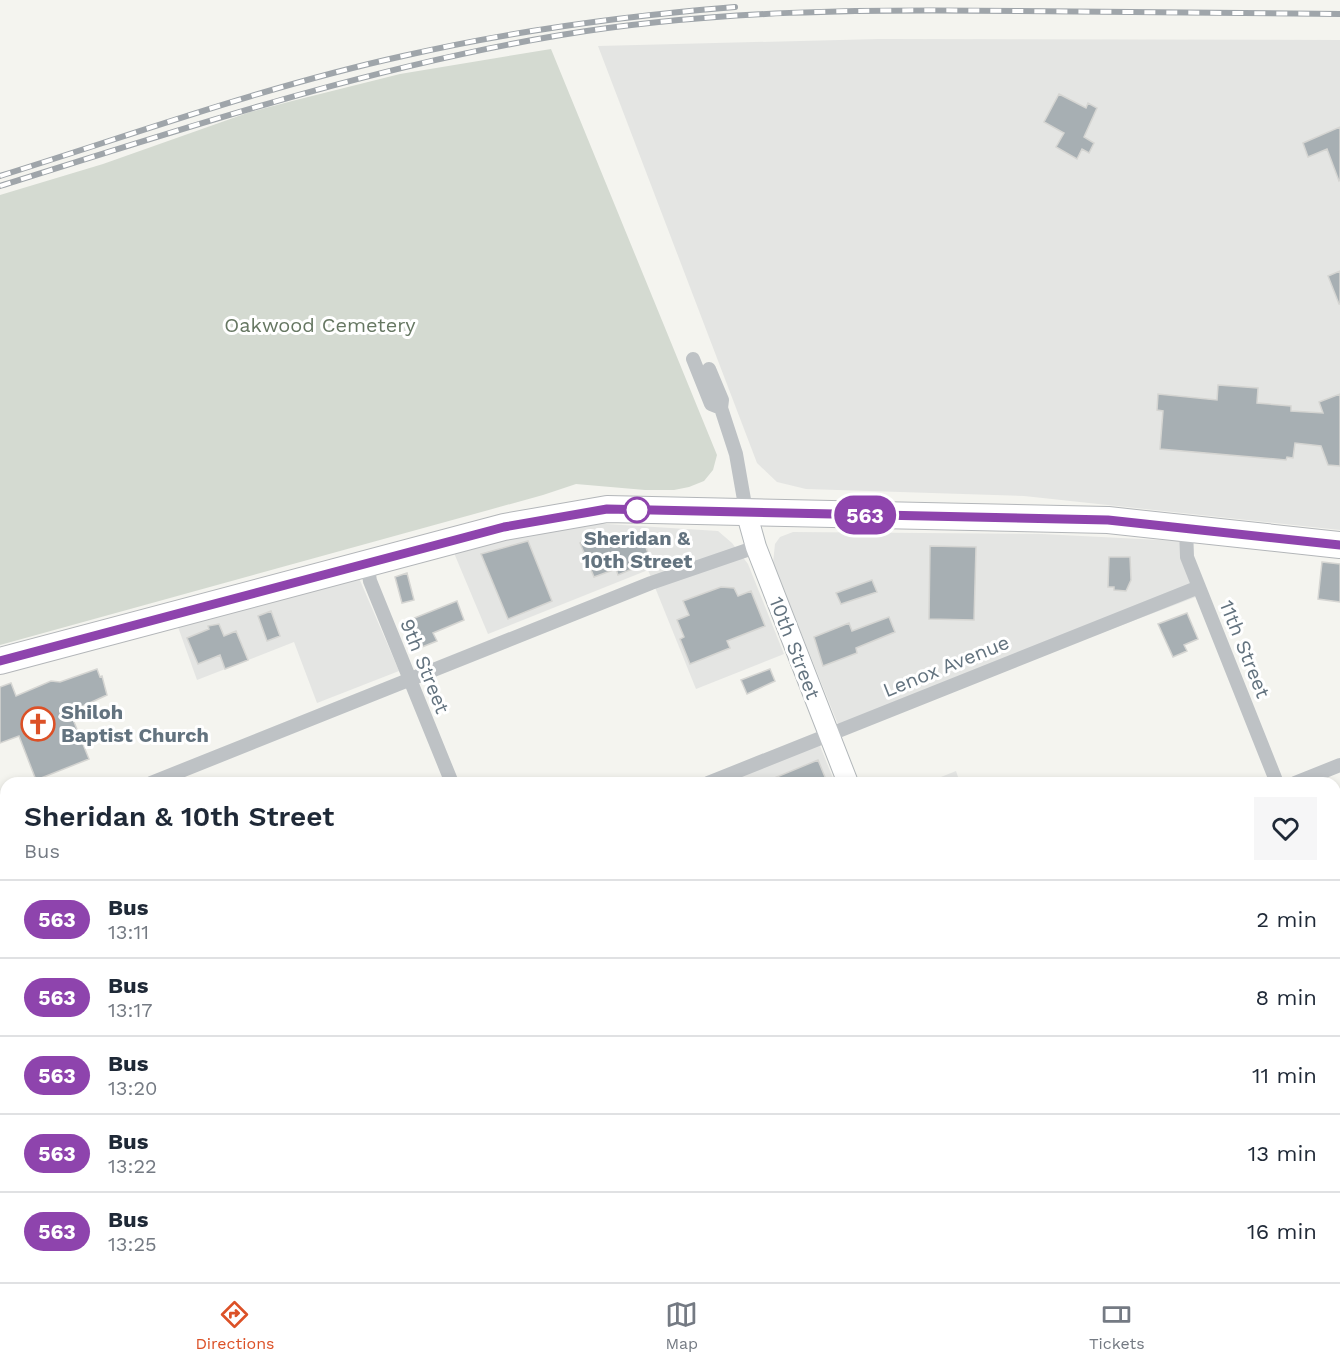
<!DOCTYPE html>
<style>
body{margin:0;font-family:"Work Sans",sans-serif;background:#f6f6f7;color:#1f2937;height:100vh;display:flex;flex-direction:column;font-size:22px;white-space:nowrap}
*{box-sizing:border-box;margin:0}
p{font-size:20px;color:#747a83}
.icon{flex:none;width:33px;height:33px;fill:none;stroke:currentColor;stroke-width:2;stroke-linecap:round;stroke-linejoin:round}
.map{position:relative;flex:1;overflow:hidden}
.side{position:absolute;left:0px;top:777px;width:1341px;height:506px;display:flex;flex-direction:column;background:#fff;border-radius:18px 18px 0 0;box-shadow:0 3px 9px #0003}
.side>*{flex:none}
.badge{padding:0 12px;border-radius:20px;font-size:21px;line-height:39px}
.map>.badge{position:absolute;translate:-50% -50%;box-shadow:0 0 0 3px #fff}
.round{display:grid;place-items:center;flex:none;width:63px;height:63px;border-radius:0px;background:#f6f6f7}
.overview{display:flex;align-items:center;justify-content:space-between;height:102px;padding:0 24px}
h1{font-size:28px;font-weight:600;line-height:45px}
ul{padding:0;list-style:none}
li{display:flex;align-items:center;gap:18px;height:78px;padding:0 24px;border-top:2px solid #e0e1e3}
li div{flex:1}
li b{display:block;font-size:22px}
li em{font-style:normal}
li .badge{min-width:66px;font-weight:700;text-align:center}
.dock{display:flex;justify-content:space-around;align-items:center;height:84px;border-top:2px solid #e0e1e3;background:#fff;font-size:16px;color:#747a83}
.dock a{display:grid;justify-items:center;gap:3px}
.dock .current{color:#dc5127}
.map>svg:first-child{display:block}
.built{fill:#e4e5e3}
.green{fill:#d4dad1}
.building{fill:#a7afb3;stroke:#d5d5d2;stroke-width:1.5}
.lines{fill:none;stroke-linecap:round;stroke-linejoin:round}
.secondary-casing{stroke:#b1b6b9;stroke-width:22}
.highway-casing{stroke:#b3b6b9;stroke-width:28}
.street{stroke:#bec2c5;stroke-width:14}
.secondary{stroke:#fff;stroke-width:20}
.highway{stroke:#fff;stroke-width:26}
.rail-casing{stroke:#9fa5aa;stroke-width:6}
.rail{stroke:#fff;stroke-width:4;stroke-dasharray:11;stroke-linecap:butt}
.line-casing{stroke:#fff;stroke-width:14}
.line{stroke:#8e44ad;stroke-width:9}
.stop-dot{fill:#fff;stroke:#8e44ad;stroke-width:3}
.labels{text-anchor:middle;stroke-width:6;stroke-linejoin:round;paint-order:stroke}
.park-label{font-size:20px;fill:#667762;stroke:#fff}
.stop-label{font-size:20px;font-weight:bold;fill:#63737f;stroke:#fff}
.street-label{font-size:20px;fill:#63737f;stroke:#fff}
.poi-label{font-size:20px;font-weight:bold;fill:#63737f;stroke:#fff;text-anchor:start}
</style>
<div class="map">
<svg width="1340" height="1282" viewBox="0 0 1340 1282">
<rect width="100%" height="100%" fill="#f4f4ef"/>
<!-- built -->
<path class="built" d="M879,39L1340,40V530L1024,496L806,489L777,482L757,463L598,46Z
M575,522L718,531L732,543L748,564L784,654L696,689L648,570L488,634L454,553Z
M793,532L1042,534L1180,541L1201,595L841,732L773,563L775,544L780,537Z
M359,578L399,671L317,703L294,642L197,680L178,627Z
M818,741L835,783H735L732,775Z
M956,771L960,783H926Z
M927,1277H1030L1032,1282H930Z
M1056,1277H1158L1161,1282H1058Z"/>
<!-- green -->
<path class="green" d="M551,49L717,455L713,470L704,481L689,487L674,490H645L576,484L543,495L0,645V195L103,164L250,112L296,100L400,74Z"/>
<!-- building -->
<path class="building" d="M1059,94L1086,108L1088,103L1097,108L1084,137L1094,143L1089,153L1082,149L1077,159L1056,147L1064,133L1044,122Z
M1340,127V180L1339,181L1327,149L1308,157L1303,143Z
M1340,271V304H1339L1328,276Z
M1218,385L1258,388L1257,403L1291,406V411L1323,413L1319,402L1340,394V466L1328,465L1321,446L1295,443L1293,458L1287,457L1286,460L1160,449L1163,411L1157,410L1158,394L1217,400Z
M626,534L628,539L641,534L651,561L618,575L616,569L594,577L580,543L594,537L597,545Z
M528,541L552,601L508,619L481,554Z
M930,546L976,547L974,620L929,619Z
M1109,557H1130L1131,580L1126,591L1114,590V587H1108Z
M1322,562L1340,564V602L1318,599Z
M407,573L414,600L402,603L395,577Z
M872,580L877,592L841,604L836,593Z
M721,587L734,588L738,596L751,591L765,626L727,641L730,648L690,664L680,639L684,637L677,620L689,615L683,601Z
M457,601L464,620L433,633L437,641L422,647L413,629L412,619Z
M271,611L280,636L267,641L258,616Z
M1187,613L1198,639L1184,645L1187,651L1173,657L1158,624Z
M889,617L895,632L856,648L857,653L823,666L814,637L849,623L852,631Z
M219,624L224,636L236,631L248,660L225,669L220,655L198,664L187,638L209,629L208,626Z
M97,669L100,677L102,676L107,695L70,712L89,759L36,780L19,736L0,743V687L11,683L16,696L51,681L60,682Z
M770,669L775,681L747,694L741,680Z
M818,760L825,777L810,783H762Z"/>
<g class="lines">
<!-- secondary casing -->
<g class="secondary-casing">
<path id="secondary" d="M746,511L756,547L848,783
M1044,1276L1047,1282
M48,1282L62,1276"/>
</g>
<!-- highway casing -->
<g class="highway-casing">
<path id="highway" d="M0,661L504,527L607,509L1108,520L1340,545"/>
</g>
<!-- street -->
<path class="street" d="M693,359L711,404L721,408
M709,369L722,400L721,408L736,454L746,511
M1186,528L1187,557L1277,783
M367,563L370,581L452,783
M151,783L651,583L756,547
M708,783L1199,587
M1295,783L1340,765
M0,844L6,841
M0,895L6,910
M1335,930L1340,943
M1335,1012L1340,1010
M0,1068L6,1065
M1335,1257L1340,1255
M156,1276L158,1282
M649,1276L651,1282
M663,1282L677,1276
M1273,1282L1287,1276
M1331,1282L1340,1278"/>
<!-- secondary -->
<use href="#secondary" class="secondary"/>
<!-- highway -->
<use href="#highway" class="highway"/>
<!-- rail casing -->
<g class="rail-casing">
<path id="rail" d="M0,176C134,134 267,86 403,56C512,31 623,16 735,7
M0,186C185,128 369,67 561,35C713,10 866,9 1018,11C1126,12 1233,13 1340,14"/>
</g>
<!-- rail -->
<use href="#rail" class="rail"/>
</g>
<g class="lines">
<!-- line casing -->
<g class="line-casing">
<path id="line" d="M0,661L504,527L607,509L1108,520L1340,545"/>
</g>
<!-- line -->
<use href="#line" class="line"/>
</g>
<!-- icons -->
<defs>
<g id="church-ring" transform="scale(1.725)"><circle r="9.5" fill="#fff" stroke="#dc5127" stroke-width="1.5"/><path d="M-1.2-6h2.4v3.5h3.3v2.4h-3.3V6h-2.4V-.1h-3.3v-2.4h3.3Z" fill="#dc5127"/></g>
</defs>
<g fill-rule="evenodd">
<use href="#church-ring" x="38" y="724"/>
</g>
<!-- markers -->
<circle class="stop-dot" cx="637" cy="510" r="12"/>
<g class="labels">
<!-- park labels -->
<g class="park-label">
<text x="320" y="332">Oakwood Cemetery</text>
</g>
<!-- stop labels -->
<g class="stop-label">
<text x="637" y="545">Sheridan &amp;<tspan x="637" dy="23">10th Street</tspan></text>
</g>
<!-- street labels -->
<g class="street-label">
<text transform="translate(795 648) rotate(69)" y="7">10th Street</text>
<text transform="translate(1245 649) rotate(68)" y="7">11th Street</text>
<text transform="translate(425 666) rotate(68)" y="7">9th Street</text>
<text transform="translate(946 666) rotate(-22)" y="7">Lenox Avenue</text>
</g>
<!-- poi labels -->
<g class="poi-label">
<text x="61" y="719">Shiloh<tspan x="61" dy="23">Baptist Church</tspan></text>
</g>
</g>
</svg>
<b class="badge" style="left:865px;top:515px;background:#8e44ad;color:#fff">563</b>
<section class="side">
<div class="overview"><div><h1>Sheridan &amp; 10th Street</h1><p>Bus</p></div><a class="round"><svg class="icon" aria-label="heart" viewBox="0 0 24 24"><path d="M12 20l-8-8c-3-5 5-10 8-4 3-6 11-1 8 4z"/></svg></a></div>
<ul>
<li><span class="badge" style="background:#8e44ad;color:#fff">563</span><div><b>Bus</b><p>13:11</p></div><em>2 min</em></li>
<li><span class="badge" style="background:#8e44ad;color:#fff">563</span><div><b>Bus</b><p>13:17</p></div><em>8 min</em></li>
<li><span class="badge" style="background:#8e44ad;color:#fff">563</span><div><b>Bus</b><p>13:20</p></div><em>11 min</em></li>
<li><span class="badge" style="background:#8e44ad;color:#fff">563</span><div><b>Bus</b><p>13:22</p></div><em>13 min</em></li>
<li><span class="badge" style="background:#8e44ad;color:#fff">563</span><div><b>Bus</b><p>13:25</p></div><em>16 min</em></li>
</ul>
</section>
</div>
<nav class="dock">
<a class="current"><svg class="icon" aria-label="directions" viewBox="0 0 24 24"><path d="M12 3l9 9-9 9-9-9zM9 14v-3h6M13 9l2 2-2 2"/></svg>Directions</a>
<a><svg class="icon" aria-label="map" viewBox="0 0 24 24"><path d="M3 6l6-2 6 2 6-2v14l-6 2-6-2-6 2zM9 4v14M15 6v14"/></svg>Map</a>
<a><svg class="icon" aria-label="tickets" viewBox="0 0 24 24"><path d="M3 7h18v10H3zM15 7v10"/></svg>Tickets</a>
</nav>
